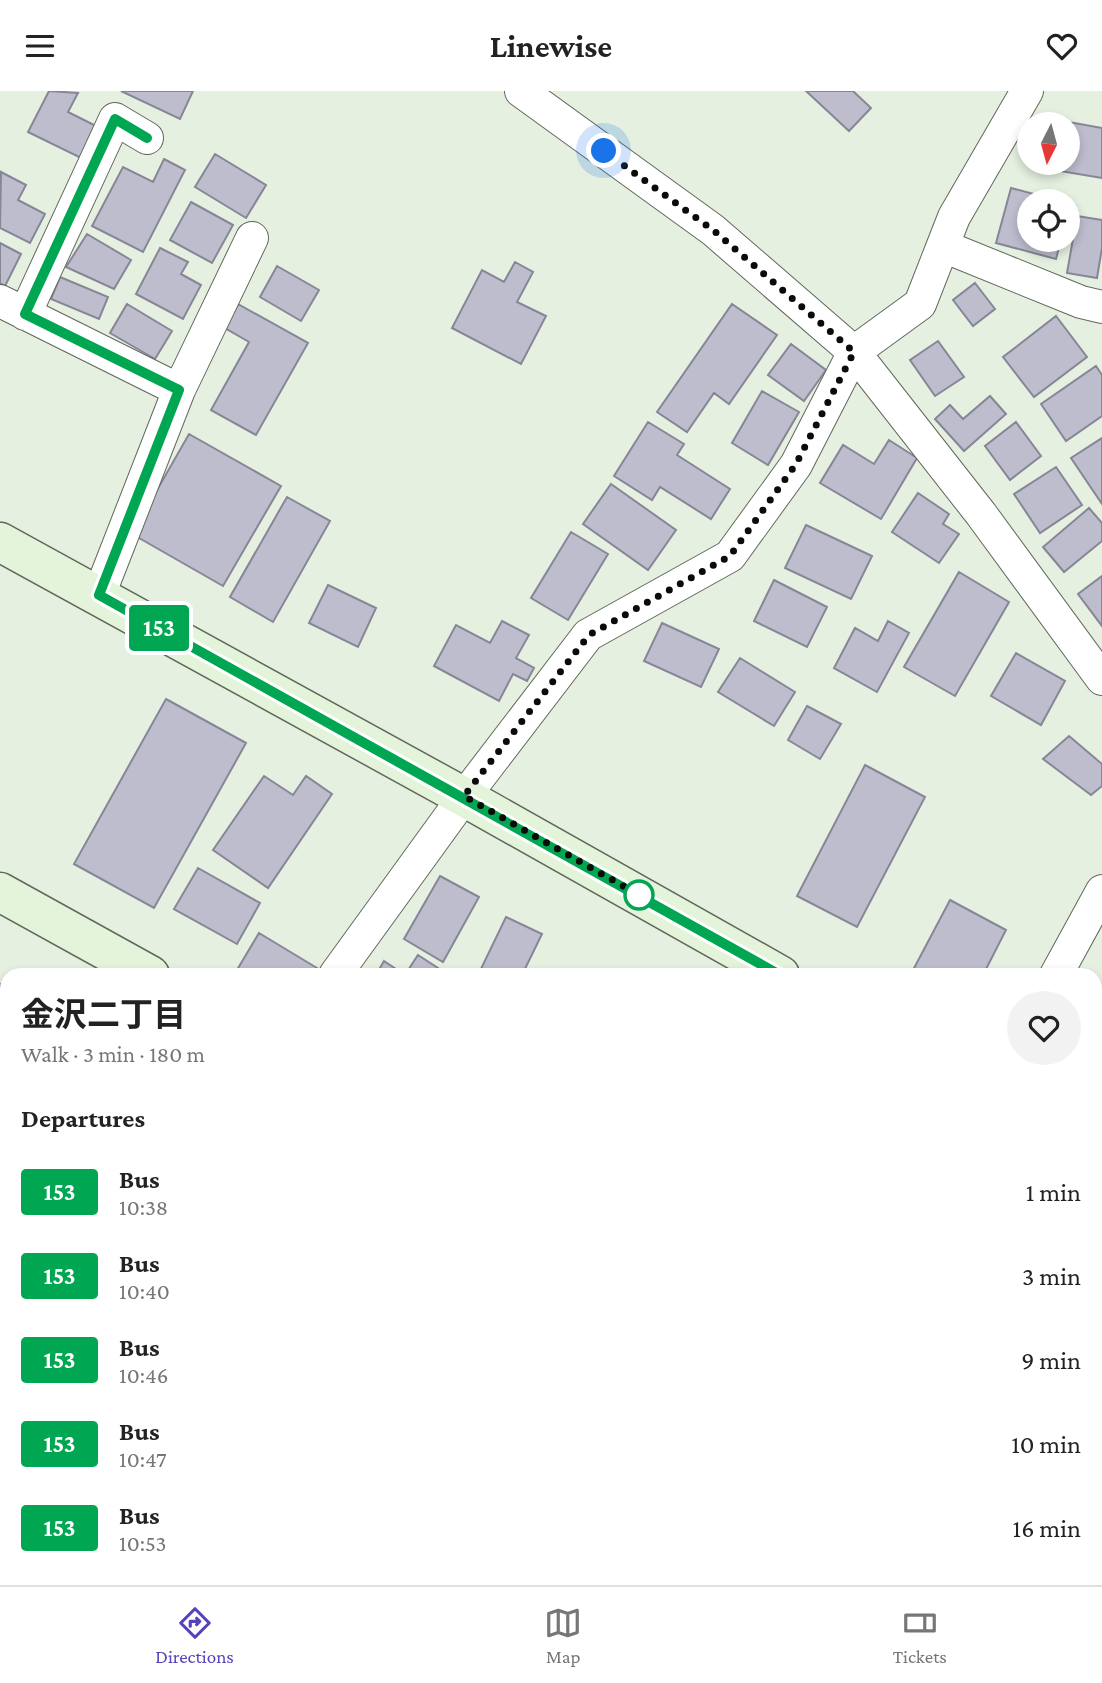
<!DOCTYPE html>
<meta charset="utf-8">
<style>
body{margin:0;font-family:"Crimson Pro","Noto Sans JP",serif;background:#f2f2f2;color:#222;height:100vh;display:flex;flex-direction:column;font-size:26px;white-space:nowrap}
*{box-sizing:border-box;margin:0}
p{font-size:23px;color:#767676}
.icon{flex:none;width:38px;height:38px;fill:none;stroke:currentColor;stroke-width:2;stroke-linecap:round;stroke-linejoin:round}
.map{position:relative;flex:1;overflow:hidden}
.details{position:absolute;left:0px;top:877px;width:1102px;height:618px;display:flex;flex-direction:column;background:#fff;border-radius:21px 21px 0 0;box-shadow:0 4px 10px #0003}
.details>*{flex:none}
.badge{padding:0 14px;border-radius:5px;font-size:24px;line-height:46px}
.needle{width:46px;rotate:186deg}
.fabs{position:absolute;left:1017px;top:21px;display:grid;gap:14px}
.fabs a{display:grid;place-items:center;width:63px;height:63px;border-radius:50%;background:#fff;box-shadow:0 4px 10px #0003;font-size:35px}
.you{position:absolute;width:35px;height:35px;margin:-18px;border:5px solid #fff;border-radius:50%;background:#1a73e8;box-shadow:0 0 0 10px #1a73e833}
.map>.badge{position:absolute;translate:-50% -50%;box-shadow:0 0 0 4px #fff}
h2{padding:0 21px;font-size:26px;line-height:63px}
.round{display:grid;place-items:center;flex:none;width:74px;height:74px;border-radius:37px;background:#f2f2f2}
.summary{display:flex;align-items:center;justify-content:space-between;height:119px;padding:0 21px}
h1{font-size:33px;font-weight:700;line-height:52px}
ul{padding:0;list-style:none}
li{display:flex;align-items:center;gap:21px;height:84px;padding:0 21px}
li div{flex:1}
li b{display:block;font-size:26px}
li em{font-style:normal}
li .badge{min-width:77px;font-weight:700;text-align:center}
header{display:flex;justify-content:space-between;align-items:center;height:91px;padding:0 21px;background:#fff;font-size:32px;font-weight:700}
.tabs{display:flex;justify-content:space-around;align-items:center;height:98px;border-top:2px solid #e0e0e0;background:#fff;font-size:19px;color:#767676}
.tabs a{display:grid;justify-items:center;gap:4px}
.tabs .current{color:#5543bb}
.map>svg:first-child{display:block}
.building{fill:#bdbdce;stroke:#868696;stroke-width:2}
.lines{fill:none;stroke-linecap:round;stroke-linejoin:round}
.street-casing{stroke:#60685b;stroke-width:34}
.secondary-casing{stroke:#60685b;stroke-width:41}
.street{stroke:#fff;stroke-width:32}
.secondary{stroke:#e4f4db;stroke-width:38}
.line-casing{stroke:#fff;stroke-width:16}
.line{stroke:#00a651;stroke-width:10}
.walk{stroke:#090c08;stroke-width:7;stroke-dasharray:0 12.6}
.stop-dot{fill:#fff;stroke:#00a651;stroke-width:3.5}
</style>
<header><svg class="icon" aria-label="menu" viewBox="0 0 24 24"><path d="M4 6h16M4 12h16M4 18h16"/></svg>Linewise<svg class="icon" aria-label="heart" viewBox="0 0 24 24"><path d="M12 20l-8-8c-3-5 5-10 8-4 3-6 11-1 8 4z"/></svg></header>
<div class="map">
<svg width="1102" height="1494" viewBox="0 0 1102 1494">
<rect width="100%" height="100%" fill="#e6f0e1"/>
<!-- building -->
<path class="building" d="M49,0L78,2L68,21L98,36L81,67L28,41Z
M121,0H193L180,28Z
M806,0H853L871,17L849,40Z
M1063,30L1102,37V87L1054,79L1055,72H1068V33H1063Z
M215,63L266,94L246,127L195,96Z
M164,68L185,79L143,161L92,135L123,76L153,91Z
M1,81L26,94L18,109L45,123L30,152L0,137Z
M1011,97L1060,110H1029V149H1061L1056,168L996,152Z
M191,111L233,134L212,172L170,149Z
M1077,125L1102,129V157L1097,187L1067,182Z
M87,143L131,169L114,198L66,176Z
M0,152L21,163L5,195L0,192Z
M160,157L188,171L181,183L201,194L183,228L136,203Z
M515,171L533,181L517,211L546,225L521,273L452,237L482,179L504,191Z
M277,175L319,199L301,230L260,206Z
M60,186L108,206L99,228L51,208Z
M975,192L995,218L973,235L953,209Z
M127,213L172,240L155,268L110,242Z
M238,213L308,252L256,344L211,319L249,251L225,237Z
M732,213L777,244L729,313L714,302L687,341L657,321Z
M1056,225L1087,266L1034,306L1003,266Z
M938,250L964,286L935,305L910,269Z
M791,253L826,279L804,310L768,284Z
M1096,275L1102,284V325L1066,350L1041,313Z
M762,300L799,321L768,374L732,352Z
M990,305L1006,323L964,360L935,328L950,314L963,328Z
M648,331L684,353L677,364L730,398L711,428L660,396L652,409L614,385Z
M1016,331L1041,365L1010,389L985,355Z
M189,343L281,395L223,495L132,443Z
M1102,347V413L1071,367Z
M889,349L917,367L881,428L820,392L843,354L874,373Z
M1056,376L1082,414L1040,442L1014,403Z
M611,393L676,439L648,479L583,433Z
M918,402L949,423L943,433L959,443L939,472L892,441Z
M287,406L330,430L273,531L230,506Z
M1089,417L1102,432V450L1064,481L1043,456Z
M806,434L872,465L851,508L785,477Z
M571,441L608,463L568,529L531,507Z
M959,481L1009,511L955,605L904,576Z
M1102,485V535L1078,503Z
M774,489L827,516L807,556L754,530Z
M328,494L376,517L358,556L309,532Z
M502,530L529,544L516,567L534,577L527,590L513,583L499,610L434,575L456,534L490,552Z
M888,530L909,542L877,601L834,577L855,537L878,550Z
M662,532L719,558L701,596L644,570Z
M1016,562L1065,590L1041,634L991,605Z
M740,567L795,601L774,635L718,601Z
M166,608L246,652L154,817L74,773Z
M807,615L841,633L820,668L788,649Z
M1069,645L1102,673V695L1091,704L1043,668Z
M865,674L925,706L857,836L797,805Z
M264,685L293,704L306,685L332,703L268,797L213,759Z
M198,777L260,812L237,853L174,818Z
M440,785L479,806L443,871L404,848Z
M950,809L1006,839L983,884H919L912,881Z
M506,826L542,843L522,884H478Z
M259,842L317,877L313,884H234Z
M418,864L438,877L433,884H405Z
M384,870L405,884H376Z
M0,893L7,896V951L0,948Z
M0,969L7,972V987L0,1001Z
M0,1130L7,1137V1202L0,1209Z
M1096,1245L1102,1248V1330L1096,1327Z
M0,1275L7,1281V1337L0,1332Z
M1096,1393L1102,1396V1456L1096,1453Z
M7,1463V1488H111L124,1494H1L0,1477Z
M674,1488H740L737,1494H670Z
M834,1488H887L885,1494H864L855,1490L854,1494H831Z
M925,1488H974L971,1494H923Z
M987,1488H1008L1021,1493L984,1494Z"/>
<g class="lines">
<!-- street casing -->
<g class="street-casing">
<path id="street" d="M521,0L713,139L854,261L981,423L1102,588
M943,155L1081,211L1102,216
M0,210L179,299
M25,223L115,28L147,47
M99,504L179,299L252,147
M335,884L464,706L588,544L730,465L796,374L854,261L920,213L954,126L1027,0
M1056,884L1102,800
M0,1076L7,1075
M0,1405L7,1395
M799,1494L802,1488"/>
</g>
<!-- secondary casing -->
<g class="secondary-casing">
<path id="secondary" d="M0,451L464,706L780,884
M0,801L150,884
M1096,1059L1102,1063"/>
</g>
<!-- street -->
<use href="#street" class="street"/>
<!-- secondary -->
<use href="#secondary" class="secondary"/>
</g>
<g class="lines">
<!-- line casing -->
<g class="line-casing">
<path id="line" d="M147,47L115,28L25,223L179,299L99,504L780,884"/>
</g>
<!-- line -->
<use href="#line" class="line"/>
<!-- walk -->
<path class="walk" d="M604,60L713,139L854,261L796,373L730,465L589,544L464,705L639,804"/>
</g>
<!-- markers -->
<circle class="stop-dot" cx="639" cy="804" r="14"/>
</svg>
<div class="fabs">
<a><svg class="needle" viewBox="-14 -14 28 28"><path d="M0-13l5 13h-10z" fill="#e53935"/><path d="M0 13l5-13h-10z" fill="#767676"/></svg></a>
<a><svg class="icon" aria-label="locate" viewBox="0 0 24 24"><circle cx="12" cy="12" r="6"/><path d="M12 2v4M12 18v4M2 12h4M18 12h4"/></svg></a>
</div>
<div class="you" style="left:604px;top:60px"></div>
<b class="badge" style="left:159px;top:537px;background:#00a651;color:#fff">153</b>
<section class="details">
<div class="summary"><div><h1>金沢二丁目</h1><p>Walk · 3 min · 180 m</p></div><a class="round"><svg class="icon" aria-label="heart" viewBox="0 0 24 24"><path d="M12 20l-8-8c-3-5 5-10 8-4 3-6 11-1 8 4z"/></svg></a></div>
<h2>Departures</h2>
<ul>
<li><span class="badge" style="background:#00a651;color:#fff">153</span><div><b>Bus</b><p>10:38</p></div><em>1 min</em></li>
<li><span class="badge" style="background:#00a651;color:#fff">153</span><div><b>Bus</b><p>10:40</p></div><em>3 min</em></li>
<li><span class="badge" style="background:#00a651;color:#fff">153</span><div><b>Bus</b><p>10:46</p></div><em>9 min</em></li>
<li><span class="badge" style="background:#00a651;color:#fff">153</span><div><b>Bus</b><p>10:47</p></div><em>10 min</em></li>
<li><span class="badge" style="background:#00a651;color:#fff">153</span><div><b>Bus</b><p>10:53</p></div><em>16 min</em></li>
</ul>
</section>
</div>
<nav class="tabs">
<a class="current"><svg class="icon" aria-label="directions" viewBox="0 0 24 24"><path d="M12 3l9 9-9 9-9-9zM9 14v-3h6M13 9l2 2-2 2"/></svg>Directions</a>
<a><svg class="icon" aria-label="map" viewBox="0 0 24 24"><path d="M3 6l6-2 6 2 6-2v14l-6 2-6-2-6 2zM9 4v14M15 6v14"/></svg>Map</a>
<a><svg class="icon" aria-label="tickets" viewBox="0 0 24 24"><path d="M3 7h18v10H3zM15 7v10"/></svg>Tickets</a>
</nav>
